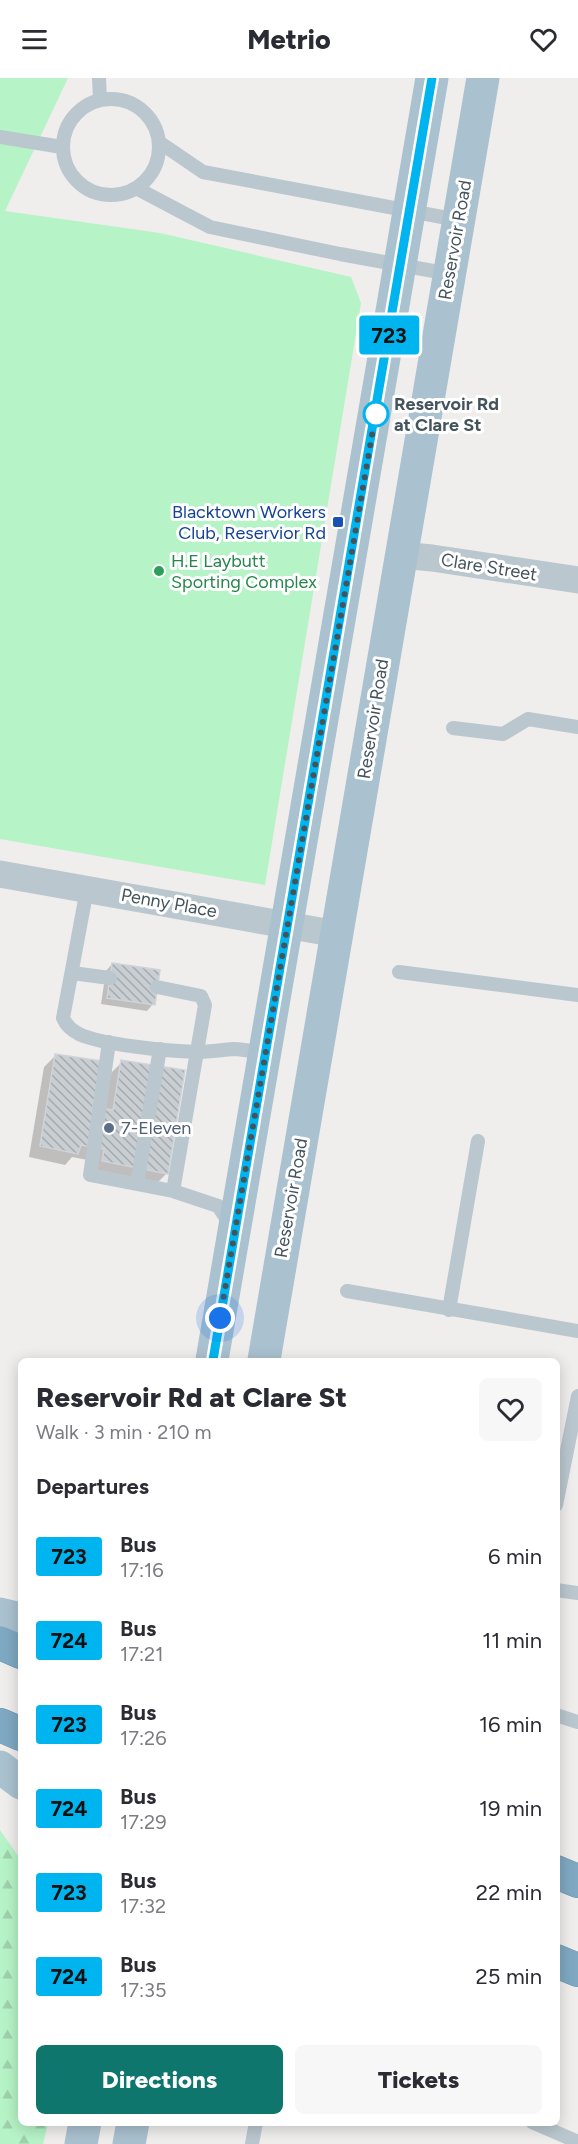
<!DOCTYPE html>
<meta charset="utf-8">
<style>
body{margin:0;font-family:Figtree,sans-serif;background:#f7f7f7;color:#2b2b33;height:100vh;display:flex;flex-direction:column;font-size:22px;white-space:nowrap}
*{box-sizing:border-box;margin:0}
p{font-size:20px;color:#7c7c81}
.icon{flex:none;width:33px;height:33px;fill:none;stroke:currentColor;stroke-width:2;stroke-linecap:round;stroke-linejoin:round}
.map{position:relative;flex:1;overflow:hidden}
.drawer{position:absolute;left:18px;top:1280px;width:542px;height:768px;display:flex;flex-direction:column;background:#fff;border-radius:9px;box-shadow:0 3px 15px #0003}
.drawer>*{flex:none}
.badge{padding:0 12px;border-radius:4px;font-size:21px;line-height:39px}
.you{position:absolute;width:30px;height:30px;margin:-15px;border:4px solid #fff;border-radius:50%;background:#1a73e8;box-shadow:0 0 0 9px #1a73e833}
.map>.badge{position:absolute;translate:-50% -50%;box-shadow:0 0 0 3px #fff}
h2{padding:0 18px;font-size:22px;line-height:54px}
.round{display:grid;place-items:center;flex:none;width:63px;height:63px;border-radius:9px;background:#f7f7f7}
.head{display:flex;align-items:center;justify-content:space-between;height:102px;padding:0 18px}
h1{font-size:28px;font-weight:800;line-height:45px}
.button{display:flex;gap:12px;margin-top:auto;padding:12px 18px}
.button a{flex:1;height:69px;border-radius:9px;background:#0f766e;color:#fff;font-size:24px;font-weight:800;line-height:69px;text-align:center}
.button a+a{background:#f7f7f7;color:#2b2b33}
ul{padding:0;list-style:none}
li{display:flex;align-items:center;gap:18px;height:84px;padding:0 18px}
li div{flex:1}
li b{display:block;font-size:22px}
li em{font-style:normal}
li .badge{min-width:66px;font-weight:700;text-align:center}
header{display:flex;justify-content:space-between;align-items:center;height:78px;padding:0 18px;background:#fff;font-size:27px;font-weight:800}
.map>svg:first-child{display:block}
.forest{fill:url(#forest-firs)}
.pitch{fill:#b6f3c6}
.shadow{fill:#0003}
.building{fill:url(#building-back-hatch);stroke:#d0d4da;stroke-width:1.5}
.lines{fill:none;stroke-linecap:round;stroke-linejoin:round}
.highway-casing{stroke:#6b93ad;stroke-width:34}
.lane{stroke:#bac7ce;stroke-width:14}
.street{stroke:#bac7ce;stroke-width:27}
.primary{stroke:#aac1cf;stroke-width:33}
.highway{stroke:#7fa8c2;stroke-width:33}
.line-casing{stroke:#fff;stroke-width:14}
.line{stroke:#00b5ef;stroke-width:9}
.walk{stroke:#44545c;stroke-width:6;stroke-dasharray:0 10.8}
.stop-dot{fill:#fff;stroke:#00b5ef;stroke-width:3}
.transit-dot{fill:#1a4fb4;stroke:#fff;stroke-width:2}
.leisure-dot{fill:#2e9e5b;stroke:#fff;stroke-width:2}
.service-dot{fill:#5c6f8a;stroke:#fff;stroke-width:2}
.labels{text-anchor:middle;stroke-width:6;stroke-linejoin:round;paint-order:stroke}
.street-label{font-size:18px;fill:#44545c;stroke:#fff}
.stop-label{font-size:18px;font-weight:bold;fill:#44545c;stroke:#fff;text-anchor:start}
.transit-label{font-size:18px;fill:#164399;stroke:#fff;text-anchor:end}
.leisure-label{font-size:18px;fill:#27864d;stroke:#fff;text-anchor:start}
.service-label{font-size:18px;fill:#4e5e75;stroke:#fff;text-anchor:start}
</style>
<header><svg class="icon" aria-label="menu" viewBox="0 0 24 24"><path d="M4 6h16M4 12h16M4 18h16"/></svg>Metrio<svg class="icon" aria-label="heart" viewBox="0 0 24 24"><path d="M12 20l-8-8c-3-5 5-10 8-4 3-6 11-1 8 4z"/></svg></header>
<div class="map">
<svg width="578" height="2066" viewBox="0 0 578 2066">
<defs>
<pattern id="forest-firs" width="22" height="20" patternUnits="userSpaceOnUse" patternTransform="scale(1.5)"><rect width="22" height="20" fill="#b6f3c6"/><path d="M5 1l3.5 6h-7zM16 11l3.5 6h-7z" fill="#9ed2ac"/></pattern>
<pattern id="building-back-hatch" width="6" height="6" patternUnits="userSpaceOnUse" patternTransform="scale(1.5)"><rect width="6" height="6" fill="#c9ced3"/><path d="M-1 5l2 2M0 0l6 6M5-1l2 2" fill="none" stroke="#a5aaae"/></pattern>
</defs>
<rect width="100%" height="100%" fill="#f0eded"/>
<!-- forest -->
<path class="forest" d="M0,1752L21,1782V2044L48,2045L43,2066H0Z"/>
<!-- pitch -->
<path class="pitch" d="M0,0H68L5,133L160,155L351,199L361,225L265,807L0,761Z"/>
<!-- shadow -->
<path class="shadow" d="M112,886L153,926L147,933L101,926L106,893Z
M56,977L110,996L122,984L167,1095L155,1107L91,1095L93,1083L72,1079L65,1087L29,1079L44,989Z"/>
<!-- building -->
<path class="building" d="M112,885L160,892L155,927L107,920Z
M55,976L101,983L93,1029L113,1032L121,982L185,992L168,1096L102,1083L104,1071L81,1067L78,1076L40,1068Z"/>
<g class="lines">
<!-- highway casing -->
<g class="highway-casing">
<path id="highway" d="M0,1565L21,1574
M0,1647L21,1656
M556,1794L578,1803
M556,1883L578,1892"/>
</g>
<!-- lane -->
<path class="lane" d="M99,0L100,22
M63 69a48 48 0 1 1 96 0a48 48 0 1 1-96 0Z
M0,59L62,69
M159,64L203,94L458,142
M136,110L210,149L340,176L450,196
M453,650L503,656L528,641L578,649
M87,811L63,940C66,947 71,952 79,956C102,967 169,973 197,974C209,974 221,972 233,971C244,971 254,975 265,973
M399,894L578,917
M72,895L110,900
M157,909L201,918L205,927L173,1113
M109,964L90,1097L173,1113L218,1128L231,1148
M137,1105L160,971
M347,1213L578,1253
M449,1232L478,1063
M556,1427L578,1318
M556,1512L578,1515
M556,1637L578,1644
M532,2044L578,2064
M252,2066L256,2044"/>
<!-- street -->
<path class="street" d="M400,477L432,480L578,502
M0,796L337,856"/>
<!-- primary -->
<path class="primary" d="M212,1282L432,0
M264,1282L483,0
M0,1536L21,1541
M0,1689L21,1705
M81,2066L85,2044
M129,2066L133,2044"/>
<!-- highway -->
<use href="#highway" class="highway"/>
</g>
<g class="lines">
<!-- line casing -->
<g class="line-casing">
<path id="line" d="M213,1282L432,0"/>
</g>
<!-- line -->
<use href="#line" class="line"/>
<!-- walk -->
<path class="walk" d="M220,1240L377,328L376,336"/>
</g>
<!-- markers -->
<circle class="stop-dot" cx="376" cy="336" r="12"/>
<rect class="transit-dot" x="332" y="438" width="12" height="12" rx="3"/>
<circle class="leisure-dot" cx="159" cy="493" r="6"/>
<circle class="service-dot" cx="109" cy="1050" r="6"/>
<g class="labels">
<!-- street labels -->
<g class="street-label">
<text transform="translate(455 162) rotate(-80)" y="6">Reservoir Road</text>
<text transform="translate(489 489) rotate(9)" y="6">Clare Street</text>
<text transform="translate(373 641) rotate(-81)" y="6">Reservoir Road</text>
<text transform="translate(169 825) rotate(10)" y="6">Penny Place</text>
<text transform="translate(291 1120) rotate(-80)" y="6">Reservoir Road</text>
</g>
<!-- stop labels -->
<g class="stop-label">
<text x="394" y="332">Reservoir Rd<tspan x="394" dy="21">at Clare St</tspan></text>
</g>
<!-- transit labels -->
<g class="transit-label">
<text x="326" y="440">Blacktown Workers<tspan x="326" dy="21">Club, Reservior Rd</tspan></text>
</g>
<!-- leisure labels -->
<g class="leisure-label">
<text x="171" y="489">H.E Laybutt<tspan x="171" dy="21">Sporting Complex</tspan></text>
</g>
<!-- service labels -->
<g class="service-label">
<text x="121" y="1056">7-Eleven</text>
</g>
</g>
</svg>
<div class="you" style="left:220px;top:1240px"></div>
<b class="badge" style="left:389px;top:257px;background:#00b5ef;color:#111">723</b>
<section class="drawer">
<div class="head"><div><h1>Reservoir Rd at Clare St</h1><p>Walk · 3 min · 210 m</p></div><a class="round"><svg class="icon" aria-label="heart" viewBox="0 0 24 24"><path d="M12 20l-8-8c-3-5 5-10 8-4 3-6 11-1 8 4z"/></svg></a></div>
<h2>Departures</h2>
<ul>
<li><span class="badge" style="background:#00b5ef;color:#111">723</span><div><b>Bus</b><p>17:16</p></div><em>6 min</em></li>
<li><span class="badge" style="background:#00b5ef;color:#111">724</span><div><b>Bus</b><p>17:21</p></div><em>11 min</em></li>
<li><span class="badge" style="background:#00b5ef;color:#111">723</span><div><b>Bus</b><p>17:26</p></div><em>16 min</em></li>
<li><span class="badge" style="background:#00b5ef;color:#111">724</span><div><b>Bus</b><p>17:29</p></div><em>19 min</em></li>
<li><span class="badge" style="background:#00b5ef;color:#111">723</span><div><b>Bus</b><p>17:32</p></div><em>22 min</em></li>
<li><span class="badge" style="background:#00b5ef;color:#111">724</span><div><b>Bus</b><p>17:35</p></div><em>25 min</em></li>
</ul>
<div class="button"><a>Directions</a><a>Tickets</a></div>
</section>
</div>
